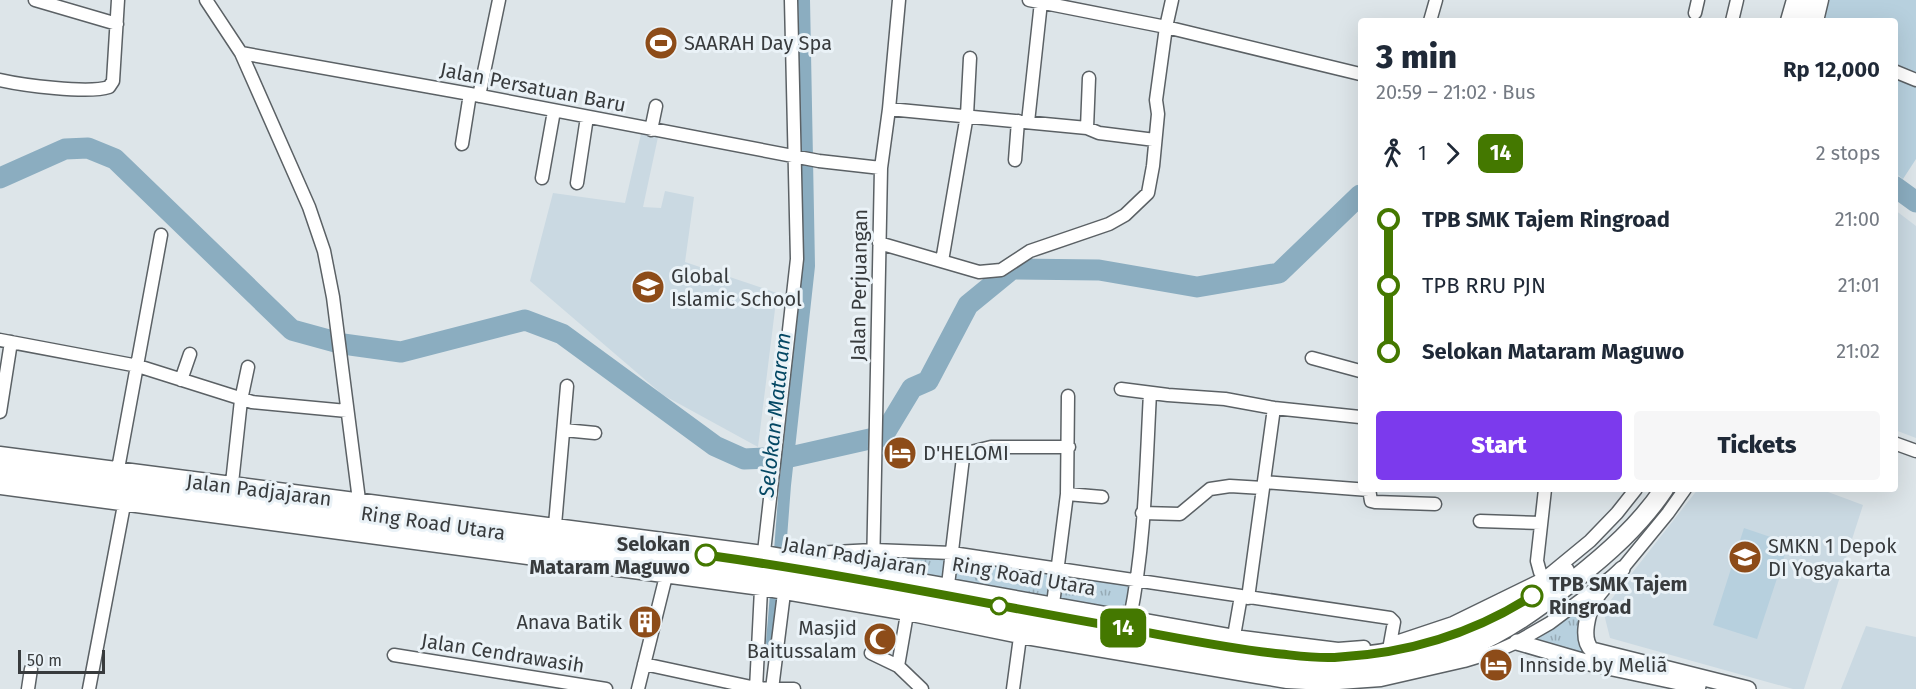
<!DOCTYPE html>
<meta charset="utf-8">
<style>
body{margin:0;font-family:"Fira Sans",sans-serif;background:#f6f6f7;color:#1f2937;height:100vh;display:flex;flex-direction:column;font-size:22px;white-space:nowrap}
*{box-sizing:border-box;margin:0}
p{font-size:20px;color:#747a83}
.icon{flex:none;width:33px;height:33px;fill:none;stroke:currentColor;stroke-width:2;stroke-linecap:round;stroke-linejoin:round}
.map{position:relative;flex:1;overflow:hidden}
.sheet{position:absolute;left:1358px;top:18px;width:540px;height:474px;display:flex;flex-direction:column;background:#fff;border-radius:6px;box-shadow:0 6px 24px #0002}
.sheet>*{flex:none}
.badge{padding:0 12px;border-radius:9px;font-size:21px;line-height:39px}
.scale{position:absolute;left:18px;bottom:15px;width:87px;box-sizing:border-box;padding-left:6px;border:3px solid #383b3d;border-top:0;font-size:16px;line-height:21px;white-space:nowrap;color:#383b3d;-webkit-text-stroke:4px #eaf2f7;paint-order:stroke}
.map>.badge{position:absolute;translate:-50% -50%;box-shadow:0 0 0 3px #fff}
.legs{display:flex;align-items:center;gap:9px;height:66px;padding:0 18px;font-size:20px}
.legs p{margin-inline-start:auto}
.overview{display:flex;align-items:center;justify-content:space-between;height:102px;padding:0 18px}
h1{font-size:33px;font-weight:800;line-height:45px}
.cta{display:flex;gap:12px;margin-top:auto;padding:12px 18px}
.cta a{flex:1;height:69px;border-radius:6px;background:#7c3aed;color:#fff;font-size:24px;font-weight:800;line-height:69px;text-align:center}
.cta a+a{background:#f6f6f7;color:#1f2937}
ul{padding:0 18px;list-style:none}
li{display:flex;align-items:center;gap:21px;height:66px;font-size:22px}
li i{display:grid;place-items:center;width:9px;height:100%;margin:0 8px;background:currentColor}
li i::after{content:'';width:15px;height:15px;margin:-8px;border:4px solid;border-radius:50%;background:#fff}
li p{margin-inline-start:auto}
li:first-child i{background:linear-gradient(#0000 50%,currentColor 0)}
li:last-child i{background:linear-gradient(currentColor 50%,#0000 0)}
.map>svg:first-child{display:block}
.built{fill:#cad9e2}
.grass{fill:#b7d0de}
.park{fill:url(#park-tufts)}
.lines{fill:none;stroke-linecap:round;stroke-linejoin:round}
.canal{stroke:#8badc0;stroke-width:12}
.river{stroke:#8badc0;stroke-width:21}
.minor-casing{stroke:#5b6165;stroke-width:15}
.major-casing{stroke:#5b6165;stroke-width:18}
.highway-casing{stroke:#5b6165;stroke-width:21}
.minor{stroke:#fff;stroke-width:12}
.major{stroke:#fff;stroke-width:15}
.highway{stroke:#fff;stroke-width:18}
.line-1-casing{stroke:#fff;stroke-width:14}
.line-1{stroke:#447800;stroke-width:9}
.stop-1-dot{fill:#fff;stroke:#447800;stroke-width:3}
.labels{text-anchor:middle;stroke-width:6;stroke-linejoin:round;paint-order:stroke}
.poi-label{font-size:20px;fill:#383b3d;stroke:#eaf2f7;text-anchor:start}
.street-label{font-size:20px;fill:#383b3d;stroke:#eaf2f7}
.stop-label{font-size:20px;font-weight:bold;fill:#383b3d;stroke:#eaf2f7;text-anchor:end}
.water-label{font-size:21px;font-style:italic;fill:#054864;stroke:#eaf2f7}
</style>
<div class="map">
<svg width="1916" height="689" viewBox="0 0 1916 689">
<defs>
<pattern id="park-tufts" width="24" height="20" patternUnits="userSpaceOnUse" patternTransform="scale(1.5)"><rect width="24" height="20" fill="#b7d0de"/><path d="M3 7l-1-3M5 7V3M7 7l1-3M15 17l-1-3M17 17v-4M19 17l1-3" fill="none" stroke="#96aab5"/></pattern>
</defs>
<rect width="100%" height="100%" fill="#dde5e9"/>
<!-- built -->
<path class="built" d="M641,134L658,137L643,207L661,208L665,191L694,197L685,262L777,293L758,447L663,395L530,281L553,193L625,203Z
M1895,210L1916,226V438L1895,430Z
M1698,489H1820L1863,505L1804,689H1793L1610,638L1603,610Z
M1866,626L1916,637V689H1841Z"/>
<!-- grass -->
<path class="grass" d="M1826,0H1916V74L1895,64L1894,21H1820Z
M1895,75L1916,84V159L1903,179L1895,173Z
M1744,528L1809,550L1807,554L1787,548L1757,639L1713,625Z"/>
<!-- park -->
<path class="park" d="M873,550L1137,581L1130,618L797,553Z
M1594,597L1588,661L1525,641Z"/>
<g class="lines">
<!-- canal -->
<path class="canal" d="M779,564L785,485L809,266L804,0
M772,642L777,582"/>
<!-- river -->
<path class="river" d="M0,178L65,149L88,148L115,159L292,330L343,344L401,352L525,320L562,334L715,446L744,459L790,457L883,436L912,388L928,381L968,305L1012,269L1099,270L1197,287L1279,273L1360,195
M1894,186L1916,202"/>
<!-- minor casing -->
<g class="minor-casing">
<path id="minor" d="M35,0L117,24
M206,0L241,53L309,207L324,251L333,297L359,500
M1029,0L1166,27L1360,74
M1695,13L1698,0
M1430,21L1436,0
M1732,21L1737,0
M1817,21L1822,0
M241,53L470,94L819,161L881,168
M1894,71L1916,80
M0,80C22,85 88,94 109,87L113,81L118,0
M479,96L499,0
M889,109L1087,128L1099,133L1155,140
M1028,122L1041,2
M1087,128L1089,78
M651,130L656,106
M462,144L470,94
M1015,160L1018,121
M542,178L554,111
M577,183L587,117
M879,243L979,272L1001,270L1030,251L1109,224L1125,215L1148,193L1153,166L1158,114L1156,100L1166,27L1172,0
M942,261L967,115L970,58
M0,340L138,366L252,402L347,411
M1312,358L1360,371
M181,380L190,354
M1121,389L1168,395L1225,399L1274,408L1360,417
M0,412L11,342
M564,430L595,433
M1894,443L1916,451
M0,453L764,552L1234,636L1338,649L1364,647
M118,469L161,235
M1264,482L1369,490
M232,483L241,400L248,367
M0,488L761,589L907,614L1020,637L1257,677L1287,682L1325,684L1381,680L1464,661L1497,651L1517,642L1550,623L1622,569L1668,513L1685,489
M1369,489L1371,501L1375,502L1435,504
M1545,489L1537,561L1540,572L1545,578
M1067,494L1102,497
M1142,513L1180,514L1210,489L1230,486L1263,488
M1480,521L1541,523
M555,525L567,386
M764,552L797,259L791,0
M795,554L873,550L952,553L1390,618L1394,622L1390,644
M873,572L881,168L889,109L899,0
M948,585L962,466L963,458L967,453L991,447H1069
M1248,598L1274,408
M1053,604L1067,494L1068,396
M907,614L898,666L922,689
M1130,618C1145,545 1146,468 1150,393
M1234,636L1241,596
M1390,644L1453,623L1545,578L1590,541L1617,513L1636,489
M871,653L898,666
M394,655L606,689
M644,664L756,688L794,689
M28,689L31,669
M89,689L124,505
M638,689L666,576
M756,689L761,589
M772,689L784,593
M1013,689L1020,637"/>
</g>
<!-- major casing -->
<g class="major-casing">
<path id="major" d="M1622,569C1613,578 1601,588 1595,599C1588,612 1580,639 1592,650L1748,689
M1517,642L1589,663L1698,686"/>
</g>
<!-- highway casing -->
<g class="highway-casing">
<path id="highway" d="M1790,21L1796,0
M1806,21L1812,0
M0,463L765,563L1246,650C1276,653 1308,658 1338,658C1390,656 1459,639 1505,613C1526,601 1546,586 1565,571
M0,479L765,578L1244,664C1310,673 1370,674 1435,657C1445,654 1456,652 1466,648C1506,632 1541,606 1574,580C1607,554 1640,525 1664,489"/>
</g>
<!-- minor -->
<use href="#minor" class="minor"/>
<!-- major -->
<use href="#major" class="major"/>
<!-- highway -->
<use href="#highway" class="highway"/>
</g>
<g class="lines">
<!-- line-1 casing -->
<g class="line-1-casing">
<path id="line-1" d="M706,555C850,575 991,605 1134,630C1183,639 1232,649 1281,654C1300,656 1321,659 1340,657C1408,653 1474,633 1532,596"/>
</g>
<!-- line-1 -->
<use href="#line-1" class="line-1"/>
</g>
<!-- icons -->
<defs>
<g id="stadium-disc" transform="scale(1.725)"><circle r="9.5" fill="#8d4c19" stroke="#eaf2f7"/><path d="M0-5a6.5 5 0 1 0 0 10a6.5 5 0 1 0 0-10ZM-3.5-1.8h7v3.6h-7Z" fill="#fff"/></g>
<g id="school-disc" transform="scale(1.725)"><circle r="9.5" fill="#8d4c19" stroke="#eaf2f7"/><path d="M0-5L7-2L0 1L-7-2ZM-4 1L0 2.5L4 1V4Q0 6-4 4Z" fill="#fff"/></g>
<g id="hotel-disc" transform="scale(1.725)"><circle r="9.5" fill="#8d4c19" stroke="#eaf2f7"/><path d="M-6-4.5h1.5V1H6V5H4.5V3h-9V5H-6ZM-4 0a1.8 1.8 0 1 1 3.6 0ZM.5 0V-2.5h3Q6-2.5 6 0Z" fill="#fff"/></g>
<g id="building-disc" transform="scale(1.725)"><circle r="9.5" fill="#8d4c19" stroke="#eaf2f7"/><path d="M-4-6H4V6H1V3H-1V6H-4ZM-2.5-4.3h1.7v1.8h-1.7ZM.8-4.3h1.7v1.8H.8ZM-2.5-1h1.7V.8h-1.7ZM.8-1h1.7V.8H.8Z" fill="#fff"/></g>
<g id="mosque-disc" transform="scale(1.725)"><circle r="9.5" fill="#8d4c19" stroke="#eaf2f7"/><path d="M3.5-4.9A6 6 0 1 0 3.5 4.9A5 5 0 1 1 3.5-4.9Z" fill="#fff"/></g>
</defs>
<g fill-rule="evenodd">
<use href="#stadium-disc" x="661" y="43"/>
<use href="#school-disc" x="648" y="287"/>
<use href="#hotel-disc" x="900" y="453"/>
<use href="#school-disc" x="1745" y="557"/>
<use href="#building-disc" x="645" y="622"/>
<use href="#mosque-disc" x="880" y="639"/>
<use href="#hotel-disc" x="1496" y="665"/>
</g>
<!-- markers -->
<g class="stop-1-dot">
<circle cx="706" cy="555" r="10"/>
<circle cx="1532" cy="596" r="10"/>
<circle cx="999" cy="606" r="8"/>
</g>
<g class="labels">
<!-- poi labels -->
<g class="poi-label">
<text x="684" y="50">SAARAH Day Spa</text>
<text x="671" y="283">Global<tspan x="671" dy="23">Islamic School</tspan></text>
<text x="923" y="460">D'HELOMI</text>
<text x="1768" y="553">SMKN 1 Depok<tspan x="1768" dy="23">DI Yogyakarta</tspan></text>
<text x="622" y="629" text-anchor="end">Anava Batik</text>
<text x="857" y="635" text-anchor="end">Masjid<tspan x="857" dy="23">Baitussalam</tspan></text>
<text x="1519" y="672">Innside by Meliã</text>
</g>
<!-- street labels -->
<g class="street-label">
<text transform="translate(533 87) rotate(11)" y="7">Jalan Persatuan Baru</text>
<text transform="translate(859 285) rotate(-89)" y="7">Jalan Perjuangan</text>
<text transform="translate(259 490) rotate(7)" y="7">Jalan Padjajaran</text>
<text transform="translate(433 523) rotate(8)" y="7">Ring Road Utara</text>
<text transform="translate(855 556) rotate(10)" y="7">Jalan Padjajaran</text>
<text transform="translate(1024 576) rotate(10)" y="7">Ring Road Utara</text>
<text transform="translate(503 653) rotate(9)" y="7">Jalan Cendrawasih</text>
</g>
<!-- stop labels -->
<g class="stop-label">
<text x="690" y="551">Selokan<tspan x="690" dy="23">Mataram Maguwo</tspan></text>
<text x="1549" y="591" text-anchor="start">TPB SMK Tajem<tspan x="1549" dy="23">Ringroad</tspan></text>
</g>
<!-- water labels -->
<g class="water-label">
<text transform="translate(775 415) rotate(-84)" y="7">Selokan Mataram</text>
</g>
</g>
</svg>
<div class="scale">50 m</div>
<b class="badge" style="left:1123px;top:628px;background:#447800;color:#fff">14</b>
<section class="sheet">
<div class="overview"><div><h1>3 min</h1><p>20:59 – 21:02 · Bus</p></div><b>Rp 12,000</b></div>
<div class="legs"><svg class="icon" aria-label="walk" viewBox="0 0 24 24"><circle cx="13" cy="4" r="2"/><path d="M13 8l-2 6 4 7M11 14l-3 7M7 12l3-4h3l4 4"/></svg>1<svg class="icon" aria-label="forward" viewBox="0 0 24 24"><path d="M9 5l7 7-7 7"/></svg><b class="badge" style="background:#447800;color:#fff">14</b><p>2 stops</p></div>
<ul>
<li><i style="color:#447800"></i><b>TPB SMK Tajem Ringroad</b><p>21:00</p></li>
<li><i style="color:#447800"></i><span>TPB RRU PJN</span><p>21:01</p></li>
<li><i style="color:#447800"></i><b>Selokan Mataram Maguwo</b><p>21:02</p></li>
</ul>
<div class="cta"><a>Start</a><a>Tickets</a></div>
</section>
</div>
